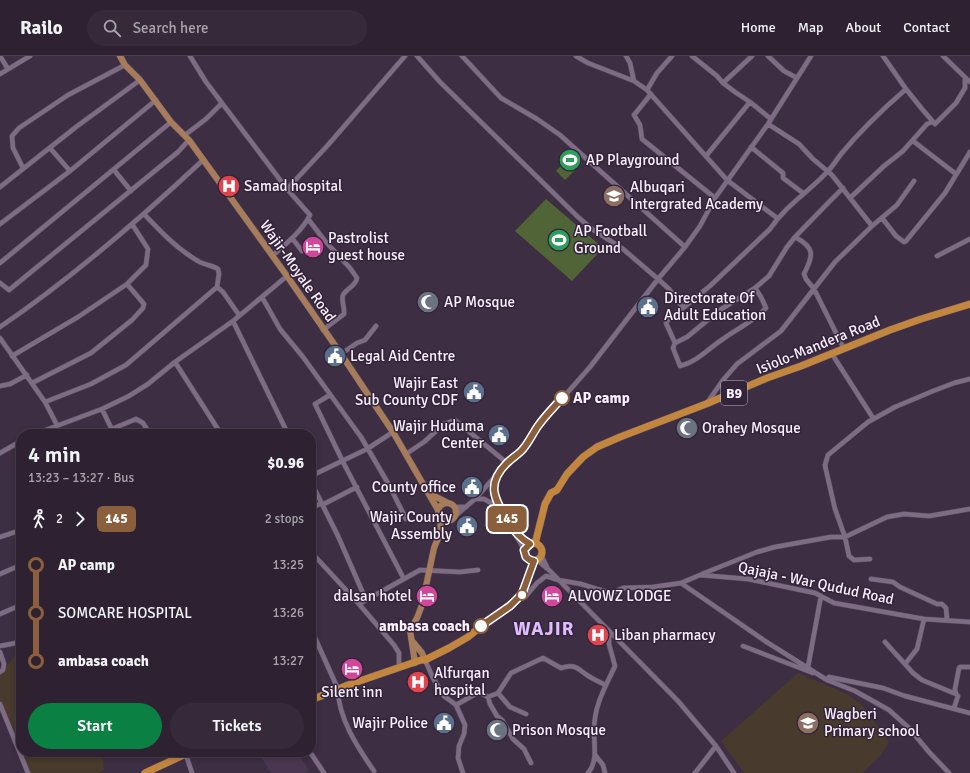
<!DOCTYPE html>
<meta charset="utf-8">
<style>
body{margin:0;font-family:Signika,sans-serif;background:#362a3a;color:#f1f3f6;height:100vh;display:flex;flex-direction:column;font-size:15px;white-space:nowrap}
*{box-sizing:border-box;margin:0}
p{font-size:13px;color:#a7a4ac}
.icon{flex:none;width:22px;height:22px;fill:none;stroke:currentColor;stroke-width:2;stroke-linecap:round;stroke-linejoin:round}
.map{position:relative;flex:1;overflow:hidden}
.details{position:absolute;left:16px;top:373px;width:300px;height:328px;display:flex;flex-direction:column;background:#2e2232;border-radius:16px;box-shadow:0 2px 6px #0003,0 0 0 1px #493f4d}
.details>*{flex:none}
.badge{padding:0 8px;border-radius:6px;font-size:14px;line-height:26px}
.map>.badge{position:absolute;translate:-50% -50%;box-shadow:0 0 0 2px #fff}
.legs{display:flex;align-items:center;gap:6px;height:44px;padding:0 12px;font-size:13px}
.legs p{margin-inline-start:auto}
.headline{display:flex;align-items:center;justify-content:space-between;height:68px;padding:0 12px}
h1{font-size:22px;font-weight:600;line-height:30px}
.cta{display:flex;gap:8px;margin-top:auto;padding:8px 12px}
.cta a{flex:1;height:46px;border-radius:24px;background:#0b8043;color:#fff;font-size:16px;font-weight:600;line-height:46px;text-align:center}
.cta a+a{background:#362a3a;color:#f1f3f6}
ul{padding:0 12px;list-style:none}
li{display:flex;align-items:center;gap:14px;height:48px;font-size:15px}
li i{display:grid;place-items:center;width:6px;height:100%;margin:0 5px;background:currentColor}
li i::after{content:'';width:10px;height:10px;margin:-5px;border:3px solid;border-radius:50%;background:#2e2232}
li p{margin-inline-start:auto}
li:first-child i{background:linear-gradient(#0000 50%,currentColor 0)}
li:last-child i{background:linear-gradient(currentColor 50%,#0000 0)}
header{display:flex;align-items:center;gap:24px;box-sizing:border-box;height:56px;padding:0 20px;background:#2e2232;border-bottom:1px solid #493f4d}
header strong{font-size:19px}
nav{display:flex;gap:22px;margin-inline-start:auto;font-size:14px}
.search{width:280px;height:36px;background:#362a3a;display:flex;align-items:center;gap:10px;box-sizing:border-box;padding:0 14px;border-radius:22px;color:#a7a4ac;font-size:15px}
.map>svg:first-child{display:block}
.built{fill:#4a3651}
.education{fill:#483a2c}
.green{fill:#516437}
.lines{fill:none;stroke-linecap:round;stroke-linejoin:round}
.minor-casing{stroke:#574a5c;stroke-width:5.5}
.major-casing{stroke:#574a5c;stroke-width:7}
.highway-casing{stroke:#574a5c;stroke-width:8}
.minor{stroke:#7d6c84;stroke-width:4.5}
.major{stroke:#a77c5b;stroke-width:6}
.highway{stroke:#c3863f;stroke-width:7}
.line-1-casing{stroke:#fff;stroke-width:9}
.line-1{stroke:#8b5e3c;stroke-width:6}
.stop-1-dot{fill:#fff;stroke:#8b5e3c;stroke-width:2}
.labels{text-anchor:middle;stroke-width:3;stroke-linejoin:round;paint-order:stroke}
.shield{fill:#332439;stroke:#beb2c2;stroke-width:1}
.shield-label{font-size:14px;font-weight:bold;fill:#f9effd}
.poi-label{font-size:15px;fill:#f9effd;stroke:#332439;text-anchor:start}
.street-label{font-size:15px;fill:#f9effd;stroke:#332439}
.stop-label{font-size:15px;font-weight:bold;fill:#f9effd;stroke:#332439;text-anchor:start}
.district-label{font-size:19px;font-weight:bold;letter-spacing:1px;fill:#e0bbff;stroke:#332439}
</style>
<header>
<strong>Railo</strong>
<div class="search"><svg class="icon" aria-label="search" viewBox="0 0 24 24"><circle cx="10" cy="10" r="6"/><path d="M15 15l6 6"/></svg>Search here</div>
<nav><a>Home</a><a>Map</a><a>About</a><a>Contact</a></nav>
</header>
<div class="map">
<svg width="970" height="717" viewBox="0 0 970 717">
<rect width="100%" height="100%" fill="#3d2e43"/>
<!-- built -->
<path class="built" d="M258,696H298L308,714L305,717H271Z"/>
<!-- education -->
<path class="education" d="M21,593V696H103L104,714L99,717H29L0,644V619L19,594Z
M798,617L847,638L862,649L889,686L880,700L862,717H744L721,685Z"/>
<!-- green -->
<path class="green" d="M573,98L582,107L565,124L556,115Z
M546,143L603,192L572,225L515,175Z"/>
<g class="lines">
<!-- minor casing -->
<g class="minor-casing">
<path id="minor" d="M0,0L8,13
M190,0L206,26L287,133L310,159C302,175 286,188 272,200
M417,0L440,26L578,161L592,173L623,193L658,223L669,233L683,252L711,229L770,173C787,148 809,136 828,115C833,110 837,103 841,98C861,74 883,53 906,33L922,53L935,68L956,47L965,32V22
M462,0L501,42L537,63L560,79L685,191
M576,0L588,7L634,25
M626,0L630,7L634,25L647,34L727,124L777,162
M692,0L717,20L723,27L735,36L750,46L771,63
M768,0L784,15L797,22
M883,0L906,33
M943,0L970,26
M0,18L30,0
M723,27L752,0
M647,34L657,17L672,0
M651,38L634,59L640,69L642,83L715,142
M768,68L799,88L813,103L832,119L872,170
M185,79L206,63L222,47
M913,85L956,118
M751,91L783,117V122L803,137
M50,92L70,115
M706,100L750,46
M23,112L13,92L12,80L19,72L68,39L125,9
M114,114L131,135
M0,131L76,71L140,24
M287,133L328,89L405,0
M850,142L884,110L903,95L927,68L932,66
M144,158C161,176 177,193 198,205C204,209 212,209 218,213L219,218L217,231L223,236L239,259
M882,162L896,180L904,186L906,185L945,137L970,96
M308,163L325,185L350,212L357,222C356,230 347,232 343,239C341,245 345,252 344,258L323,274
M0,168L70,115L156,44
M795,181C816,192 813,200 804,218L806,223L814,233L844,293
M292,182L302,195
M937,200L970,183
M0,207L171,66
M0,227L9,234L178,96L189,84
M262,241L280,273L303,301L361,381L389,429L406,463
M683,252L668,264L666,267L675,287L673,292L680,310C697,306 709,292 723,283C737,273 754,265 766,252L761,241L755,232
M233,265L288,378
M0,271C72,222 140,163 203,104
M0,282L45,346L57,369
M675,287L687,281L720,254L755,232L769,220L787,191L795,181L828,147L843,132
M341,298L357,287L365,284L376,270
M832,298L873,362
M12,300L78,261L127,228L146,209L148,193L132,168
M175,306L221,378
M32,327L91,297L132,264L143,252L144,248L127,228
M0,330L10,328L27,319
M330,339L315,348L343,406L404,523
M45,346L91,328L126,309L217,231
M707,347L723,324L737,308L781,275L835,206L872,170L897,149L914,125
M102,353L114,378
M112,373L136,363L143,367L150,378
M35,378L102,353L129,340L148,328L175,306L233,265L287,220
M0,397L21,385
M406,398L424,386L444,368L455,364L507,407
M311,420L367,393L393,376
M497,421C495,427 493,433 494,439C497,454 517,478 524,494
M311,426L338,480L366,544
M475,443H484L500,452
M322,449L357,431
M454,451H466
M311,453L321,447
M454,461L475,443L507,407L522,394L539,369L590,311L658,223L685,191L700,170L715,142L768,68L811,0
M0,481L21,474
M520,481L530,488
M311,496L359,548L394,589L399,597V612
M541,499L547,511
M870,503L854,504L849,500L845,481L835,453L826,414L825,409L828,399L868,366L895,351L933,335L954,327L970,323
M537,504L549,514L678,645L716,690L734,717
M0,518L21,509
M702,518L757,496L775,491L831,481H845L887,461L904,458L929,460L970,453
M871,523L893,526L900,531L937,548H942L946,552L947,564
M681,527L700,519L748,523L815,537L834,547L924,563L970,566
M522,538L526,540L537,527L546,520L558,524L581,528L597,533L612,537L623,532L653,531L681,527L765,585L827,624L855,635L889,654L909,672L929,696L949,717
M359,548L420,514L460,516L478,514
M0,558L21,549
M311,573L338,633C338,662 358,692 374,715
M885,586L913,617L922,624L956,638L958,640L954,652
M0,590L21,586
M743,590L813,617
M0,596L4,608L3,614L0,616
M425,604L433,622L444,640L456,649L465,669L464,678L459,690L458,702L463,717
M905,608L917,593L924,563
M808,611L821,540
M827,624L829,621L883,632L905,640L970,657
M498,637L510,651L526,658
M956,638L955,633L959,612L960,611H970
M488,641L490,648L497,660L502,664L513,683L524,693L531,707
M0,648L28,717
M456,649L479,636L488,641L498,637L511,617L543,602L561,612C577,607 578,614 590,621C595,624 600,626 605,629
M185,696L192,717
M310,696L324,717
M595,699L603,709L605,717
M588,717C598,706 594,689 594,675C594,649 605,632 615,610L609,588V575
M695,717L716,690"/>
</g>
<!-- major casing -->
<g class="major-casing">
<path id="major" d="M120,0L125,9L140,24L171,66L189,84L287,220L341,298L393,376L438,454
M430,438L448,447
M438 456a9 9 0 1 1 18 0a9 9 0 1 1-18 0Z
M413,586L422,597L425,604
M415,607L410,574L417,562L422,549L434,492L441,475L440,462"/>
</g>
<!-- highway casing -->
<g class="highway-casing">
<path id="highway" d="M524 496a9 9 0 1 1 18 0a9 9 0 1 1-18 0Z
M532,488L536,484L545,448L551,437L557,434L567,418L583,401L597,391L620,381L706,348L767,322L801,310L890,274L921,263L970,248
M311,644L348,629L421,604H425L449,592L468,581L490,563L519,542L522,538L534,505
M145,717L190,696"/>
</g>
<!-- minor -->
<use href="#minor" class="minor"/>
<!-- major -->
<use href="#major" class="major"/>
<!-- highway -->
<use href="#highway" class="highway"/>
</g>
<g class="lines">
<!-- line-1 casing -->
<g class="line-1-casing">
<path id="line-1" d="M481,570L510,550L522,538L534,505L530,504L526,501L524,494L530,488C519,482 514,474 507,464C494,442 486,428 507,407C512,402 519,398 523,393C529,386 533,377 538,370C545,360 554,351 562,342"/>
</g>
<!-- line-1 -->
<use href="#line-1" class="line-1"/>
</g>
<!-- icons -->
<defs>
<g id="stadium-disc" transform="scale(1.15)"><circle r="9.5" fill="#2e9e5b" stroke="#332439"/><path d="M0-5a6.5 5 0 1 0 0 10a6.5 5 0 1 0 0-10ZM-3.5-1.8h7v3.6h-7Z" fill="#fff"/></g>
<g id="hospital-disc" transform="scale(1.15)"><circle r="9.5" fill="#e0444e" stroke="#332439"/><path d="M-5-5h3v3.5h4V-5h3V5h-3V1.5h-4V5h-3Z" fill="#fff"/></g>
<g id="school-disc" transform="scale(1.15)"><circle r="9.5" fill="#8d6e63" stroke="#332439"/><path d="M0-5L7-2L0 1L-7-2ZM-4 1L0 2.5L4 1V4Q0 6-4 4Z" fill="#fff"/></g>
<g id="hotel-disc" transform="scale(1.15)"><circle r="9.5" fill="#d1479c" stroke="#332439"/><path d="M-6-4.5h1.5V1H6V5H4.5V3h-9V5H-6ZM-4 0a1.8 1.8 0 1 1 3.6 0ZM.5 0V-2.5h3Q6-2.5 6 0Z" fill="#fff"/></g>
<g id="mosque-disc" transform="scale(1.15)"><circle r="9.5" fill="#6b7280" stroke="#332439"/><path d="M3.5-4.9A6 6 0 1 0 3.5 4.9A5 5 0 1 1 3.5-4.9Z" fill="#fff"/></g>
<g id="civic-disc" transform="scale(1.15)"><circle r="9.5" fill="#5c6f8a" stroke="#332439"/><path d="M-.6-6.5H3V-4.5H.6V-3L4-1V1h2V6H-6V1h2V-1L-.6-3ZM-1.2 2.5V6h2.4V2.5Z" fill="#fff"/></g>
</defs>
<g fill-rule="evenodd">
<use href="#stadium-disc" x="570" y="104"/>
<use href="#hospital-disc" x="229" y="130"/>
<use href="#school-disc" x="614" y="140"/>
<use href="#stadium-disc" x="559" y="184"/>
<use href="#hotel-disc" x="313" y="191"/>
<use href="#mosque-disc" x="428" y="246"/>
<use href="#civic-disc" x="648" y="251"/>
<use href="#civic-disc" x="335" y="300"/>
<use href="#civic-disc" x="474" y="336"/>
<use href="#mosque-disc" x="687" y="372"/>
<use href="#civic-disc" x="499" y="379"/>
<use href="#civic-disc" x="472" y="431"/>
<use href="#civic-disc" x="467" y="470"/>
<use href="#hotel-disc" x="427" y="540"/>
<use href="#hotel-disc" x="552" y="540"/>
<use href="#hospital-disc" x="598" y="579"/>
<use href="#hotel-disc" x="352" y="613"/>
<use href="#hospital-disc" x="418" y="626"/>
<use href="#civic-disc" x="444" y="667"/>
<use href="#school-disc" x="808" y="667"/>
<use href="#mosque-disc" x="497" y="674"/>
</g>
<!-- markers -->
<g class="stop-1-dot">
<circle cx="562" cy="342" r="7"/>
<circle cx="522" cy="539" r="5"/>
<circle cx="481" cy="570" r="7"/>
</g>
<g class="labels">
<!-- shield labels -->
<rect class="shield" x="721" y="325" width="26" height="24" rx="3"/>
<g class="shield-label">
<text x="734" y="342">B9</text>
</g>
<!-- poi labels -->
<g class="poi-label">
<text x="586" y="109">AP Playground</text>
<text x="244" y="135">Samad hospital</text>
<text x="630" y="136">Albuqari<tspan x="630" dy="17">Intergrated Academy</tspan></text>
<text x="574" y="180">AP Football<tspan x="574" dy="17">Ground</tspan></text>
<text x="328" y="187">Pastrolist<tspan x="328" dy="17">guest house</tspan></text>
<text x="664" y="247">Directorate Of<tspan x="664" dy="17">Adult Education</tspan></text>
<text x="444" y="251">AP Mosque</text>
<text x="350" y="305">Legal Aid Centre</text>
<text x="458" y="332" text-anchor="end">Wajir East<tspan x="458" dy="17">Sub County CDF</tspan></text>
<text x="484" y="375" text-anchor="end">Wajir Huduma<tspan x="484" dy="17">Center</tspan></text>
<text x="702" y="377">Orahey Mosque</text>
<text x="456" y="436" text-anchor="end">County office</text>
<text x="452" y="466" text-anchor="end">Wajir County<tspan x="452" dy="17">Assembly</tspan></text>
<text x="412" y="545" text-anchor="end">dalsan hotel</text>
<text x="568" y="545">ALVOWZ LODGE</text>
<text x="614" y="584">Liban pharmacy</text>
<text x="434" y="622">Alfurqan<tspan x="434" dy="17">hospital</tspan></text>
<text x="352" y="641" text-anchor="middle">Silent inn</text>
<text x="824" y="663">Wagberi<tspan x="824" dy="17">Primary school</tspan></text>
<text x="428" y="672" text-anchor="end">Wajir Police</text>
<text x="512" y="679">Prison Mosque</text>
</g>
<!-- street labels -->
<g class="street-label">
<text transform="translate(298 215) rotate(55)" y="5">Wajir-Moyale Road</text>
<text transform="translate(818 289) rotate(-22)" y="5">Isiolo-Mandera Road</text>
<text transform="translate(816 527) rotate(12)" y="5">Qajaja - War Qudud Road</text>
</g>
<!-- stop labels -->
<g class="stop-label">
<text x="573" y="347">AP camp</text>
<text x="470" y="575" text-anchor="end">ambasa coach</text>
</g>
<!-- district labels -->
<g class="district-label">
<text x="544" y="579">WAJIR</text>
</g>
</g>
</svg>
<b class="badge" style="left:507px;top:463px;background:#8b5e3c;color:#fff">145</b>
<section class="details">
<div class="headline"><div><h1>4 min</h1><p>13:23 – 13:27 · Bus</p></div><b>$0.96</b></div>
<div class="legs"><svg class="icon" aria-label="walk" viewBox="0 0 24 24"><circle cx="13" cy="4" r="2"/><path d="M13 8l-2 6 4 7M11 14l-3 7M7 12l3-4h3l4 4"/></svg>2<svg class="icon" aria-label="forward" viewBox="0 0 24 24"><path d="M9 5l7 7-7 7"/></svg><b class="badge" style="background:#8b5e3c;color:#fff">145</b><p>2 stops</p></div>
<ul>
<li><i style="color:#8b5e3c"></i><b>AP camp</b><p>13:25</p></li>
<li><i style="color:#8b5e3c"></i><span>SOMCARE HOSPITAL</span><p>13:26</p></li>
<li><i style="color:#8b5e3c"></i><b>ambasa coach</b><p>13:27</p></li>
</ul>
<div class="cta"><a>Start</a><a>Tickets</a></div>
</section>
</div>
